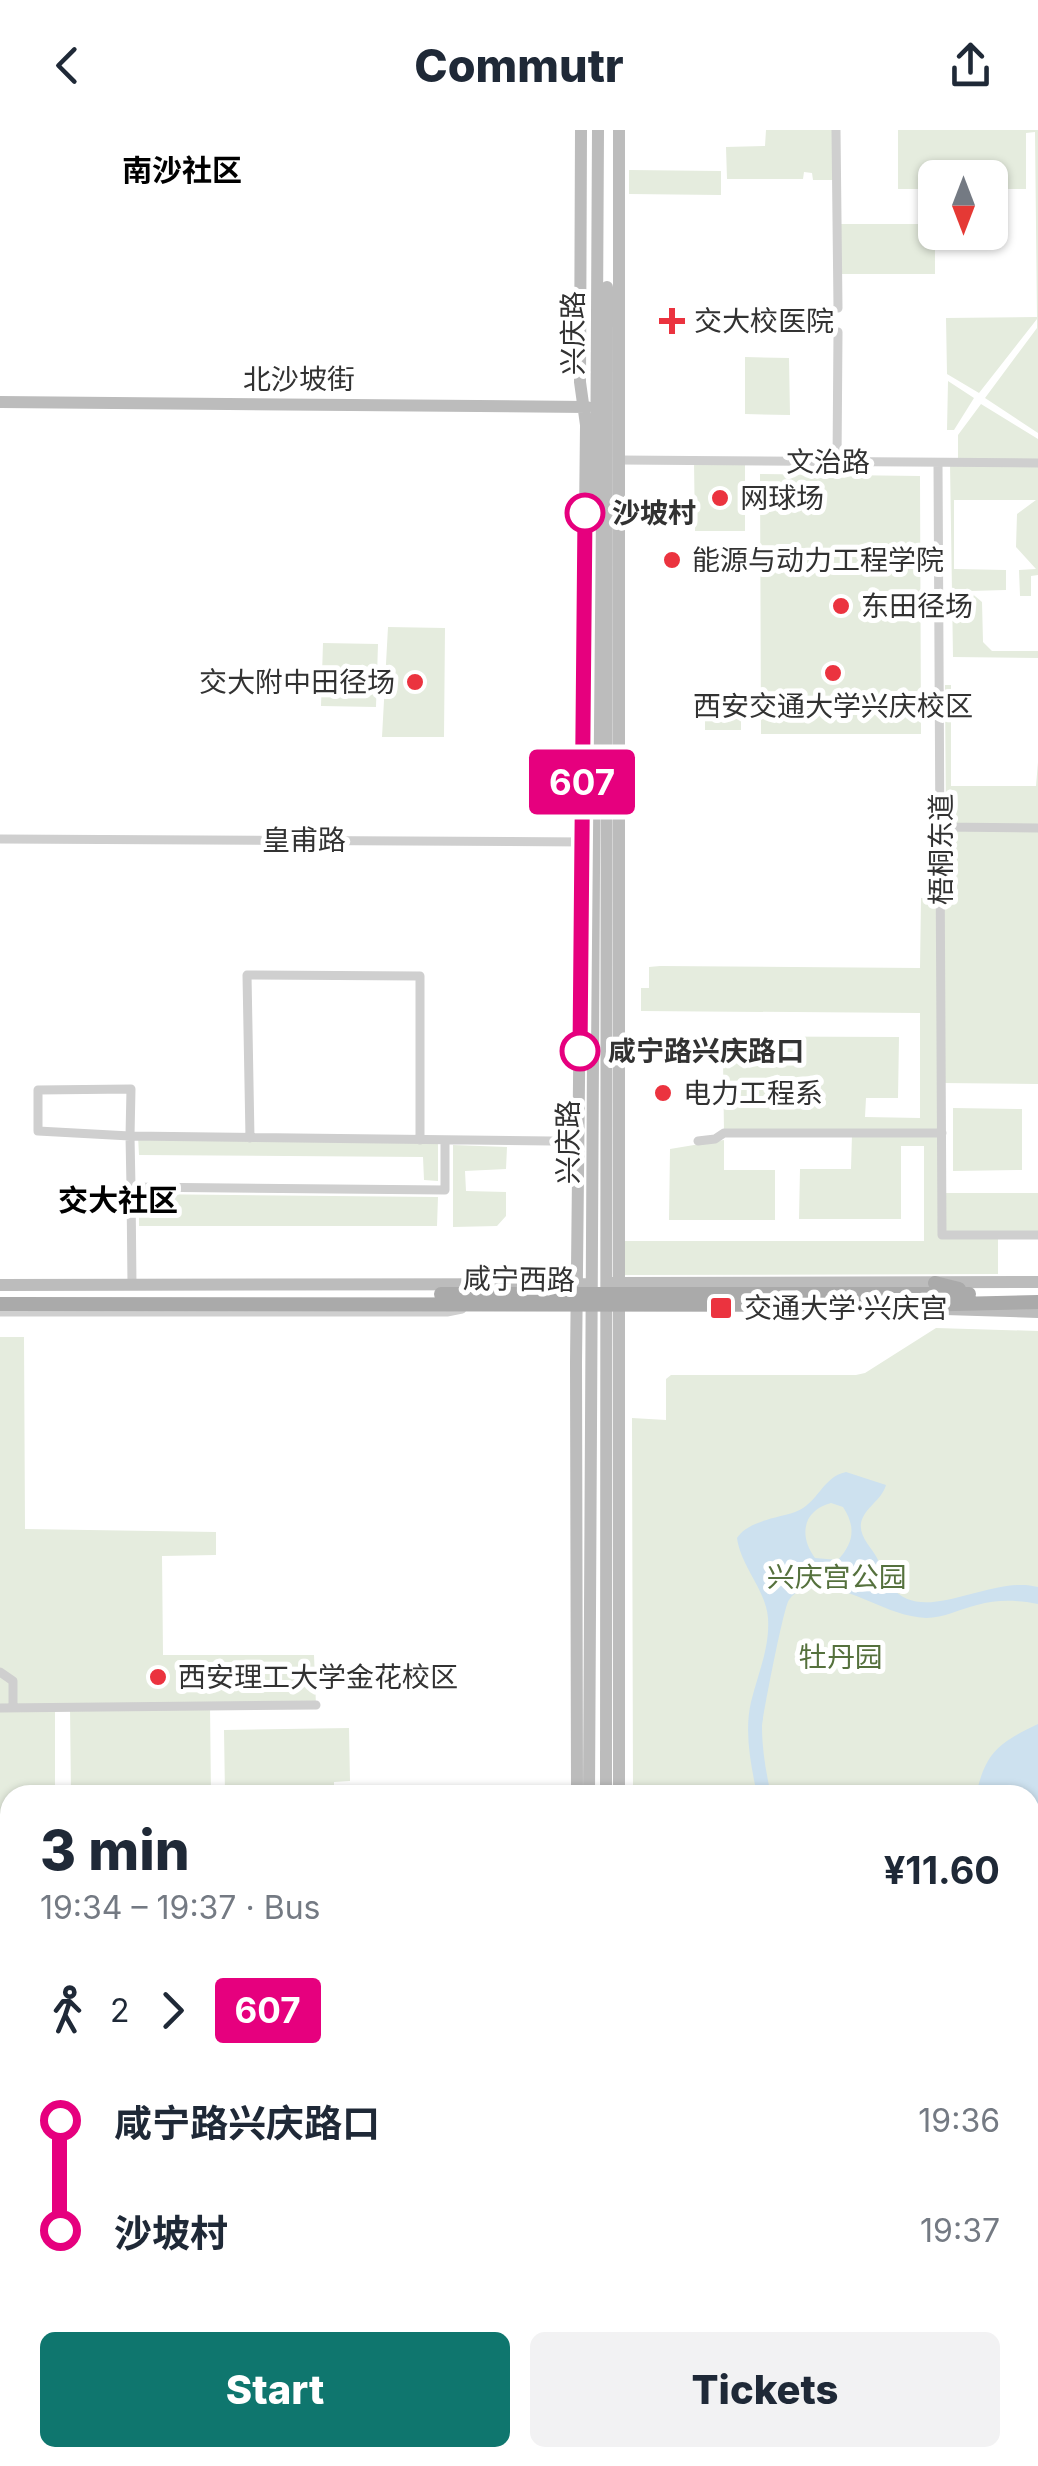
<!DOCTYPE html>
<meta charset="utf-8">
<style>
body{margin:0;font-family:Inter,"Noto Sans SC",sans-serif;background:#f2f2f3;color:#1f2937;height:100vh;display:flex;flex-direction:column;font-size:38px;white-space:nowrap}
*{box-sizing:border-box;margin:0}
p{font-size:32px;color:#747a83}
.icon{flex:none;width:55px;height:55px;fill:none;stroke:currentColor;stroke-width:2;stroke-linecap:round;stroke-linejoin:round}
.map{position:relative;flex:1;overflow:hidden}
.details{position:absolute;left:0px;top:1655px;width:1040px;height:682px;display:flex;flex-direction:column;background:#fff;border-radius:30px 30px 0 0;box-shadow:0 2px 8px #0004}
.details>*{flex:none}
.badge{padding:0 20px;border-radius:8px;font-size:35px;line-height:65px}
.needle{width:65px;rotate:180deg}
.fabs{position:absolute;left:918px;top:30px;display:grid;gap:20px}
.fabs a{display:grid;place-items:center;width:90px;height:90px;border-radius:15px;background:#fff;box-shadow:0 2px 8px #0004;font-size:50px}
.map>.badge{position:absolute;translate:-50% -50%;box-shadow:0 0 0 5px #fff}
.legs{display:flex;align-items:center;gap:15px;height:110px;padding:0 40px;font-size:32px}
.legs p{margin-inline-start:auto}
.summary{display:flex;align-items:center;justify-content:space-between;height:170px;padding:0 40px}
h1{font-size:55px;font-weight:800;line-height:75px}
.action{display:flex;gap:20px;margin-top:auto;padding:20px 40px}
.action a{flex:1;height:115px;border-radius:15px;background:#0f766e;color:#fff;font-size:40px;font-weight:800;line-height:115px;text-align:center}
.action a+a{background:#f2f2f3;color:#1f2937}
ul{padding:0 40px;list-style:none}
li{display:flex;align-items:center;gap:35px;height:110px;font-size:38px}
li i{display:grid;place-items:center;width:15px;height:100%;margin:0 12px;background:currentColor}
li i::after{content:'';width:25px;height:25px;margin:-12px;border:8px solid;border-radius:50%;background:#fff}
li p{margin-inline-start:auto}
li:first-child i{background:linear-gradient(#0000 50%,currentColor 0)}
li:last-child i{background:linear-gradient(currentColor 50%,#0000 0)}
header{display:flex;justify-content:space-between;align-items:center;height:130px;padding:0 40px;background:#fff;font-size:45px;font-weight:800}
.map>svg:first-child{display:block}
.green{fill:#e5ecde}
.water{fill:#cde1ef;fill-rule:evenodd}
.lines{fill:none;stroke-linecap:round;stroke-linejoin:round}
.street{stroke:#cfcfcf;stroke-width:9}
.secondary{stroke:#bcbcbc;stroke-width:12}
.primary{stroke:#aaa;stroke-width:14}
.line-1-casing{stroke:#fff;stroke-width:22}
.line-1{stroke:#e6007e;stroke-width:15}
.poi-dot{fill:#eb333f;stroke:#fff;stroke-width:4}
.stop-1-dot{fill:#fff;stroke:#e6007e;stroke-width:5}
.labels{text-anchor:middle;stroke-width:10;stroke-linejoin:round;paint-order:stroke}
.poi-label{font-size:28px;fill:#323232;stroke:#fff;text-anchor:start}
.street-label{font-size:28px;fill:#323232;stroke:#fff}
.stop-label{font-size:28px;font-weight:bold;fill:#323232;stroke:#fff;text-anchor:start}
.park-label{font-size:28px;fill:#55713d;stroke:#fff}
.neighbourhood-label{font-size:30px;font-weight:bold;fill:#000;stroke:#fff}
</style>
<header><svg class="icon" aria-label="back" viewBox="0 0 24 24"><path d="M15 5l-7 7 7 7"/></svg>Commutr<svg class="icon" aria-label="share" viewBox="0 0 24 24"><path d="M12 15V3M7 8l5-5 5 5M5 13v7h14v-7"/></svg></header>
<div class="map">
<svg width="1038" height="2336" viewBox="0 0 1038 2336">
<rect width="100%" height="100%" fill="#fff"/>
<!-- green -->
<path class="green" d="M766,0H836V50H813L812,43L804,42L803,49H727L726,17L765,16Z
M898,0H1038V303L985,268L1037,198V189L979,263L947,244L946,188L1037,187L1035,2L1026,3V59H990V48H935V59H898Z
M629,40L721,41V65L629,64Z
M836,94H935V144H837Z
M745,227L789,228L790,285L745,284Z
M948,251L974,268L954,300H947Z
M981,274L1038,309V445L1031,446V466H1020L1019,440L1036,439L1016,417L1017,384L1036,370H954V439L1006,440V460L969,461L982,472L983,512L992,521H1038V528L953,527L950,333H958V305Z
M694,332H745V401H695Z
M760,344L920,346L921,604H761Z
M388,497L445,498L444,607H382Z
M323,513L378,514L376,577L321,576Z
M945,555H951V656H1036L1038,632V954L942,953L943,1063H1038V1105H998V1144L624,1145V1111H924V1016H901V1089H799L800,1039H851L852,1004L724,1003L723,929L673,927V906L899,907L898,968H866L865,987L920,988V883L641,881V858H649V837L660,836L920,838L921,768L940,769V697L946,696Z
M705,567H741V600H705Z
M953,978L1022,979V1040L953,1041Z
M138,1006L438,1010V1051L424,1050L423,1027L139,1025Z
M724,1010V1040H775V1090H669L670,1019Z
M453,1015L507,1017L506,1039L465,1041L466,1061L506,1062V1086L497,1096L453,1097Z
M139,1064L438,1067L437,1096H139Z
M936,1198L1038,1201V2087L1030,2089V1665H633L632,1288L666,1290V1249L671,1245H856L865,1243Z
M0,1207H24L25,1399L216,1402V1425L162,1426L163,1525H314L316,1575H210L211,1665H71L70,1577L0,1575Z
M0,1577H55V1665H10V1927H0Z
M349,1598L350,1651L334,1652V1665H225L224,1600Z"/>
<!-- water -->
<path class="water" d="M846,1342L886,1355C882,1370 864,1378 861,1393C859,1407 871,1417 877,1428C882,1437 885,1448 891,1456C922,1498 990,1444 1038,1457V1474C1017,1470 998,1469 977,1475C960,1479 944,1488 926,1488C886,1486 855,1457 815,1457C805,1457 795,1461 789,1470C784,1475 763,1584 762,1596C762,1620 766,1642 771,1665H757C751,1635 744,1602 751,1572C758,1543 770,1518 768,1488C766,1460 741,1437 737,1408C749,1390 779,1388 795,1382C818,1374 822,1347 846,1342ZM831,1373L843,1377C856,1397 854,1412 838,1430L815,1428C799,1406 802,1381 831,1373Z
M1038,1594V1814L1030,1815V1665H976C986,1621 999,1613 1038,1594Z"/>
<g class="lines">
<!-- street -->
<path class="street" d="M836,0L838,178
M619,330L1038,333
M837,332L838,202
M938,333L942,1105H1038
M940,697L1038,698
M0,709L587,712
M250,1008L247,845L420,846V1010
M445,1010V1060L131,1057L130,1006L38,1001V960L131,959L130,1006L551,1011
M698,1011L715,1009L724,1003H942
M131,1057L132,1155
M0,1182H447L462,1179
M0,1542L13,1551V1577
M0,1578L316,1575
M1030,2162L1038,2166
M1030,2175L1038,2174"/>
<!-- secondary -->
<path class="secondary" d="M619,0V1665
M0,272L587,277
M611,1153L1038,1152
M0,1155L586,1154
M945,1179L1038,1182
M577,1665L576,1233L586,295L580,252L581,0
M589,1665L598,0
M606,1665L607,157
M0,1939H10
M0,2207H10
M0,2225H10
M579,2328V2336
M595,2328L596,2336
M608,2328V2336
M618,2336V2328"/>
<!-- primary -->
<path class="primary" d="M935,1153L959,1159
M441,1164H969
M0,1174L913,1175L1038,1172"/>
</g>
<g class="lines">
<!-- line-1 casing -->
<g class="line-1-casing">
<path id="line-1" d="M580,921L585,383"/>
</g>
<!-- line-1 -->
<use href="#line-1" class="line-1"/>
</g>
<!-- markers -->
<g class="poi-dot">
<path d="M667 176h10v10h10v10h-10v10h-10v-10h-10v-10h10z"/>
<circle cx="720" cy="368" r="10"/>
<circle cx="672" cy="430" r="10"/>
<circle cx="841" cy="476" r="10"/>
<circle cx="833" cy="543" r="10"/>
<circle cx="415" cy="552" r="10"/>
<circle cx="663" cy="963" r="10"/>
<rect x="709" y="1166" width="24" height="24" rx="5"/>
<circle cx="158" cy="1547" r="10"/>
</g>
<g class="stop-1-dot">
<circle cx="585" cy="383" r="18"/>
<circle cx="580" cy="921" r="18"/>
</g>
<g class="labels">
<!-- poi labels -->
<g class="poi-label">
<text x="694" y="201">交大校医院</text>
<text x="740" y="378">网球场</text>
<text x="692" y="440">能源与动力工程学院</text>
<text x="861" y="486">东田径场</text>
<text x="395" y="562" text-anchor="end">交大附中田径场</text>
<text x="833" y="586" text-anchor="middle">西安交通大学兴庆校区</text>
<text x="683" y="973">电力工程系</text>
<text x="744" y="1188">交通大学·兴庆宫</text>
<text x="178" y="1557">西安理工大学金花校区</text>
</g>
<!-- street labels -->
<g class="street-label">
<text transform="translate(573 203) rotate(-90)" y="10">兴庆路</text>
<text x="299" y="259">北沙坡街</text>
<text x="828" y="342">文治路</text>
<text x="304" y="720">皇甫路</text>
<text transform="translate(941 719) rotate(-90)" y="10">梧桐东道</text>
<text transform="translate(568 1012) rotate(-90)" y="10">兴庆路</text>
<text transform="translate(519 1149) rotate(1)" y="10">咸宁西路</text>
</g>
<!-- stop labels -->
<g class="stop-label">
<text x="612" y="393">沙坡村</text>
<text x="608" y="931">咸宁路兴庆路口</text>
</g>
<!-- park labels -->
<g class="park-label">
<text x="837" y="1457">兴庆宫公园</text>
<text x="841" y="1537">牡丹园</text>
</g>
<!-- neighbourhood labels -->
<g class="neighbourhood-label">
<text x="182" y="51">南沙社区</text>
<text x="118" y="1081">交大社区</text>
</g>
</g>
</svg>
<div class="fabs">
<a><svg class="needle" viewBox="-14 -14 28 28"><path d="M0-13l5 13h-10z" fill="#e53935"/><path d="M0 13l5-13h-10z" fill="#747a83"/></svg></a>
</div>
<b class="badge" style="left:582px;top:652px;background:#e6007e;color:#fff">607</b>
<section class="details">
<div class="summary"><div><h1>3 min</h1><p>19:34 – 19:37 · Bus</p></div><b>¥11.60</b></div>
<div class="legs"><svg class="icon" aria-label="walk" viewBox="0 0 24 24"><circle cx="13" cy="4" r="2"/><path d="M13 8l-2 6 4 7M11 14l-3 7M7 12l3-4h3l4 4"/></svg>2<svg class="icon" aria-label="forward" viewBox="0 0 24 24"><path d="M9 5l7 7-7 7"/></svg><b class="badge" style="background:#e6007e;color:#fff">607</b></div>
<ul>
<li><i style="color:#e6007e"></i><b>咸宁路兴庆路口</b><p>19:36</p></li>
<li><i style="color:#e6007e"></i><b>沙坡村</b><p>19:37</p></li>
</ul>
<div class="action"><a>Start</a><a>Tickets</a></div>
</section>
</div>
